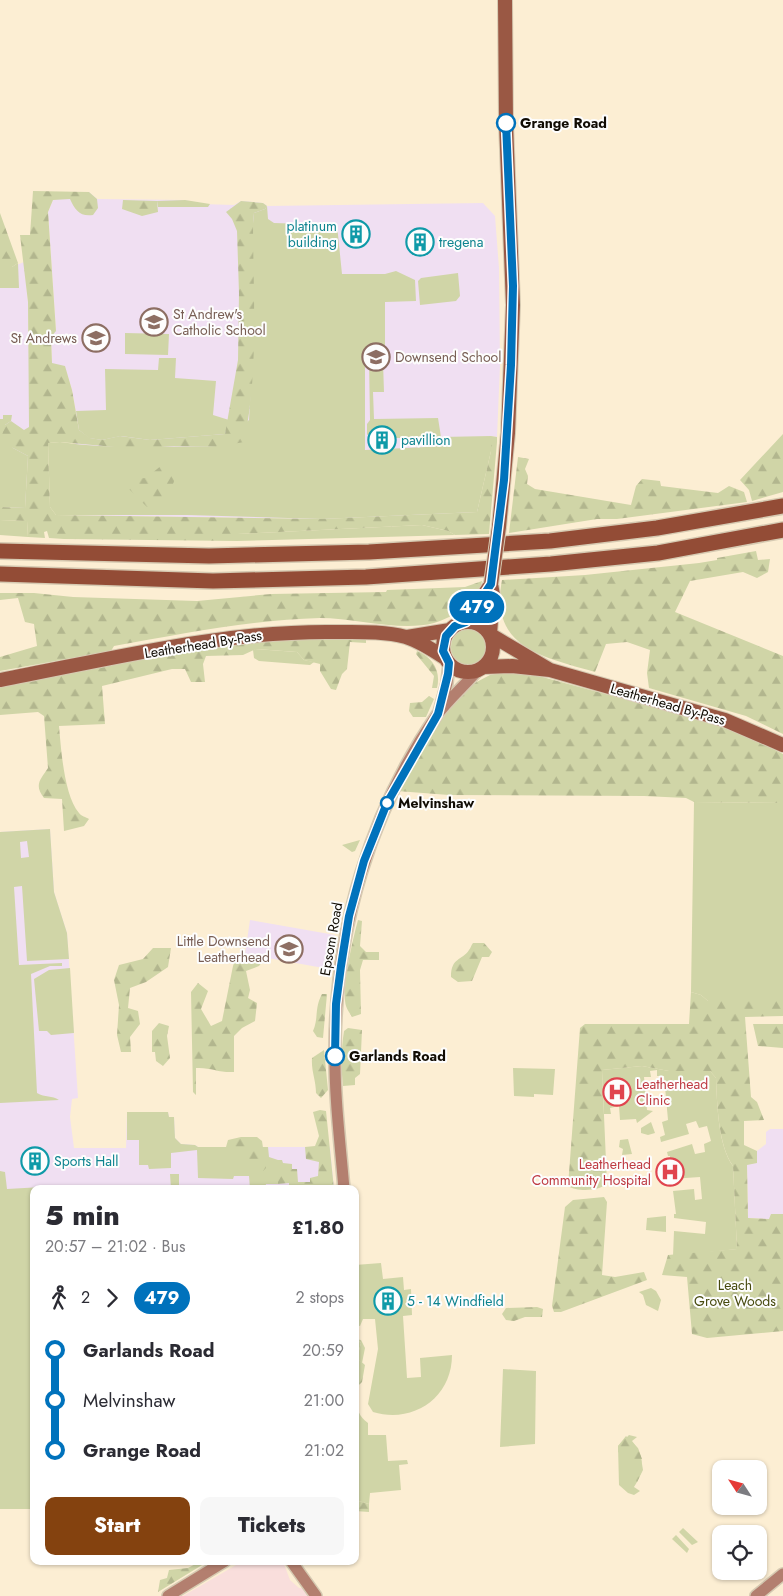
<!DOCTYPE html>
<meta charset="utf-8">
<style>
body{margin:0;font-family:Jost,sans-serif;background:#f7f7f7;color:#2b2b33;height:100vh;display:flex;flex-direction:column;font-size:19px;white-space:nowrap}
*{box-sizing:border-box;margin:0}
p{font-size:16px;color:#7c7c81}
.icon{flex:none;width:28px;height:28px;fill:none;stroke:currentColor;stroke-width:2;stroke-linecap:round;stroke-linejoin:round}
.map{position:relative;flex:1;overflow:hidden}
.sheet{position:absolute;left:30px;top:1185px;width:329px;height:380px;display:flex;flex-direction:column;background:#fff;border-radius:10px;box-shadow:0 1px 4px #0004}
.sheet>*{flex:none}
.badge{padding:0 10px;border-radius:16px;font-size:18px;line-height:32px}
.needle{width:32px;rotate:306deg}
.fabs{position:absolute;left:712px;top:1460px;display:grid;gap:10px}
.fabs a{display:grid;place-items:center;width:55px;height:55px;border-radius:10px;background:#fff;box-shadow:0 1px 4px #0004;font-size:25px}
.map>.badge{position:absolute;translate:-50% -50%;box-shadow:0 0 0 2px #fff}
.legs{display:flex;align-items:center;gap:8px;height:55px;padding:0 15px;font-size:16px}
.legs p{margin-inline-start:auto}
.head{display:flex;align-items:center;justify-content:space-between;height:85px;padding:0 15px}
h1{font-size:28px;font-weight:800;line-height:38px}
.button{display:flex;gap:10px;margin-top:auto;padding:10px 15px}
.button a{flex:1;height:58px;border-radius:10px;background:#84420f;color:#fff;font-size:20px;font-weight:800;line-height:58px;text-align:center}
.button a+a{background:#f7f7f7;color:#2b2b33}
ul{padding:0 15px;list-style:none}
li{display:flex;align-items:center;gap:18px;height:50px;font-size:19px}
li i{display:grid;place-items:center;width:8px;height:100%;margin:0 6px;background:currentColor}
li i::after{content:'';width:12px;height:12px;margin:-6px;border:4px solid;border-radius:50%;background:#fff}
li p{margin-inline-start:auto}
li:first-child i{background:linear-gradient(#0000 50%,currentColor 0)}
li:last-child i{background:linear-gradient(currentColor 50%,#0000 0)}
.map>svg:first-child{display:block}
.commercial{fill:#f9dedc}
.education{fill:#f0dff2}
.green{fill:#d0d5a7;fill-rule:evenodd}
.forest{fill:url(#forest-firs)}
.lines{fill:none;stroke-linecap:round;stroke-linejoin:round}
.secondary-casing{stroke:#d6cab2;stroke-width:14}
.trunk-casing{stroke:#d6cab2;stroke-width:16}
.motorway-casing{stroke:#d6cab2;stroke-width:18}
.secondary{stroke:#b37f6f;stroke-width:11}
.trunk{stroke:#9a5844;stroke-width:14}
.motorway{stroke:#934c36;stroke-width:15}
.trunk-bridge-casing{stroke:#d6cab2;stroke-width:16;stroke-linecap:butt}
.trunk-bridge{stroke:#9a5844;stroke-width:14}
.line-1-casing{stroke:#fff;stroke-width:11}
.line-1{stroke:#0072bc;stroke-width:8}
.stop-1-dot{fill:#fff;stroke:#0072bc;stroke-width:2.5}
.labels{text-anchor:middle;stroke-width:4;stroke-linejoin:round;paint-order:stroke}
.stop-label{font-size:14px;font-weight:bold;fill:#110c04;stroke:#fdfdfd;text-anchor:start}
.culture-label{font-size:14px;fill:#0d838f;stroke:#fdfdfd;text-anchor:start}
.education-label{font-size:14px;fill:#785e54;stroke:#fdfdfd;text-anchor:start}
.street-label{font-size:14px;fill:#110c04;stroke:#fdfdfd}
.health-label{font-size:14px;fill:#be3a42;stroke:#fdfdfd;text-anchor:start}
.park-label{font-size:14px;fill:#46490d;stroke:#fdfdfd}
</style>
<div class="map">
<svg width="783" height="1596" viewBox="0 0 783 1596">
<defs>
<pattern id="forest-firs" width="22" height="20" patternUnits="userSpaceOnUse" patternTransform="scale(1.25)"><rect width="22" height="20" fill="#d0d5a7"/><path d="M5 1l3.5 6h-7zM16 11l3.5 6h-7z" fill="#b2b68e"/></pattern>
</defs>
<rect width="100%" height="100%" fill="#fceed3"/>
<!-- commercial -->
<path class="commercial" d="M243,1561L284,1564L290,1580L299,1588H304L310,1596H183Z"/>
<!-- education -->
<path class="education" d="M89,192L97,199L185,200L201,204L234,205L241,201L263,203L267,206L483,203L495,216L499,268L500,366L497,437L491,436L477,512L322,519L56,515L79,430L72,390L65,367L52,364L51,336L56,330L48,212L53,200Z
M24,262L28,302L30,416L25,508L0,507V267H12Z
M50,829L54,892L67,933L78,1098L72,1099L70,1117L74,1148H126L127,1112H168L169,1117H174L175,1138L181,1144L195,1145L198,1147H330L334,1189H34V1509H0V832Z
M250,920L335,935L329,969L245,954Z
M770,1129H783V1214H771L770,1219L748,1218L747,1164L756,1163L757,1151L766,1144V1132Z"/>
<!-- green -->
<path class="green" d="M185,200L210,204L208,207H158L157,201Z
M267,206L268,219L274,223L337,225L342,274H385L396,271L415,280L416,301L385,302V356H365V450L426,447L425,438H396V434C389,430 373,431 367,435V424L370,420L369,360H380V363L383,362L384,392H373L374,419L438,418L441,437L491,436V451L477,512L322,519L187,515H56L50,507L48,443L60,442C112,450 164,445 216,447L249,420L253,348V223L254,213L265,209Z
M18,263L19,288H0V267H12Z
M458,273L460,296L456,301L420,305L418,281L421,278Z
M125,333L169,334L168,355L125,354Z
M159,358H176L175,378L216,381L213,415L229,420L225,434L150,440L121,436L102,440L89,438L79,430L76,411L106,410L105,369L158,370Z
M3,415H12L11,421L5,425L13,448L28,456L25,508L0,507V419H3Z
M0,520L27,521L28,537L0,535Z
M422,525L448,531L455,535L237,541V534Z
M451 647a18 18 0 1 1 36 0a18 18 0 1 1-36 0Z
M255,649L297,652L304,660L314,662L310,665L259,661L254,658L253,650Z
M694,802L783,803V1001H708L701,995L691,992Z
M50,829L54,892L67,933L69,959L27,961L22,886L14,887L19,965L62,963V966H50L31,974L37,1093C45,1098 52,1095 59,1100L0,1103V832ZM27,841L29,857L21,858L20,842Z
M360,840L355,851L352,852L342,845Z
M70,968L74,1033L51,1035L47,1031H39L34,979L49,970Z
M642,1066L669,1071H710L716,1078C717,1103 718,1146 733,1166L737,1249L673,1256L674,1231L705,1234L706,1222L674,1218V1214H676L673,1191L694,1189L695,1200L702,1199L700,1177L671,1179L670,1156H668L667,1152L692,1144L695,1154L705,1152L704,1144L711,1141L707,1126L699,1128L696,1121L686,1124L689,1134L661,1142L660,1137L665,1135L662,1122L668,1120L664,1076H657V1070L650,1071L651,1077H644L647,1110L653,1111L637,1123L636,1119L620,1120L619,1106L610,1108L611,1114H604L602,1070Z
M513,1068L555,1069L553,1095L534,1094V1097L514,1096Z
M127,1112H168L169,1117H174L175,1138L181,1144L195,1145L198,1147H268L269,1157L278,1160V1184H266L265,1189H250L249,1176H234L233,1179L198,1178L197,1150L171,1153V1168L149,1169L148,1165H139V1140H127Z
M651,1122L655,1133L648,1135L641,1133V1128Z
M628,1139L632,1154L622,1155L623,1149L619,1147L620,1140Z
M0,1171L5,1172L7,1189L77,1185V1189H34V1509H0Z
M170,1174H179V1189H171Z
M666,1216V1232L646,1230L647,1218Z
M381,1263L383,1279L403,1277L404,1290L411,1289L412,1315L403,1316L407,1378L421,1377L420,1358L452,1355C452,1398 413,1424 373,1412L368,1404L378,1349L375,1319H363L360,1326L355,1325V1265Z
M651,1288L656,1291L661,1300L658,1311L646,1305L643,1295L639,1292Z
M356,1339L361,1340L365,1348L362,1363L357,1358L361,1343Z
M503,1369L536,1371L535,1444L500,1447Z
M358,1385C357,1401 354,1413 368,1423V1435H386L388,1461L407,1460L408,1464L399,1465L401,1490L370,1493L369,1504L355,1500V1389Z
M629,1435L637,1437L632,1441C645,1456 645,1471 634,1487L640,1491L634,1495L628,1493L619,1485L618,1446Z
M683,1528L698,1542L692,1545L679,1532Z
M676,1535L689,1549L687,1553L672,1539Z"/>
<!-- forest -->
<path class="forest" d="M33,191L89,192L97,199L98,208L93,215C80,217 75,210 70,199L53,200L48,212L56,331L51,337L52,363L65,366L72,390L79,430L90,438L102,440L120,436L150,440L225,434L238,360L239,293L237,231L232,219L226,212L241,201L263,203L267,206L265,209L254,213L253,223C253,293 259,373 244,442L216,447L174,446L136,449L60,442L48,443L50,507L56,515L322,519L477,512L491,451V436L497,437V442L489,534L455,535L448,531L422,525L238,534L237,541L64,539L49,538L47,531L44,532L45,538L28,537L27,521L0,520V507L25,508L28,456L13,448L2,435L5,425L11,421L24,430L29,427L28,302L20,235H30Z
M123,200L157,201L158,212L142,216L122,209Z
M0,213L18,263L12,267H0Z
M783,434V492L752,501L749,490L740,480Z
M518,457L529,459L525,469L528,476L527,484L535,489L631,505L636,486L642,479L660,481L661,486L718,493L729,486L744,492L747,502L617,519H597L509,533Z
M162,465L177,472C174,485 167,495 163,508L147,507L129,489L131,479L146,478Z
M756,551L758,560L770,559L768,572L757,578L743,572L690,581L675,612L783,656V734L746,716L649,688L647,673L650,650L627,642L606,644L595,672C543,657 489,648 502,580L585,575L699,563L717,560V558Z
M482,581C478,605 455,616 434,623C401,632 355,618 320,618C250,620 182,634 114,646L111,651L0,671V657L37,646L34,624L25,622L18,598L0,600V593H34L73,597L197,601L271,594L386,592L387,590L465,587Z
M469,633L468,642L464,645L469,654L467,659L461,661L454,655V647L459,637Z
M366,638V643L350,642L347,669L342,674L336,690L331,689L320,671V664L304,660L297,652L256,649L243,655L206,656L203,664L205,682H191L185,669H172L102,686L105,724L59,726C61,748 64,796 79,813C81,816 86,817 89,819L84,826L64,831L62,799L44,798C34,785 40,780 48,768L44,716L38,712L0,715V685L249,640Z
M417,651C434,658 441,672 437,688H432L434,676L416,654Z
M509,671L535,675L694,718L745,735L783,754V803L694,802L686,798L644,796L449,795L397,791L437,723L467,687L490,675Z
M429,696L434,699L426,717H413L409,711L410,703L422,702Z
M358,920L362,921L360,946L366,952H379V960H363L360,970L361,1014L352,1017C350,1013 347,1010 346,1006C341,988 353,939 358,920Z
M473,943H484L492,952L489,957H482L472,981L458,982L451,977C451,957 462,961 469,950C471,948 471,945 473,943Z
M153,948H171L168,967L146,982L130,988L128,1008L138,1011L140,1024L130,1037L131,1052H121L117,1035L119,1005L114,980L119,965L143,959Z
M238,953L265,958L259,966L246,971L250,990L248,998L257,1003L255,1021L242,1028L234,1036V1072C219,1073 210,1067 196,1068V1095L193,1092L191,992L198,983L208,991L201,1009L211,1026L222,1021L233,966Z
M691,992L701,995L708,1001H783V1016L745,1017L751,1097L757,1102L764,1120L744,1121V1145L757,1151V1163L747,1165L748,1218L769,1219L771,1214H783V1331L707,1338L692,1334L687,1277L662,1275L668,1255L737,1249L733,1166C718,1145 717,1103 716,1078L710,1071H669L642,1066L602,1070L607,1184C599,1191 577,1192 568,1186L580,1028L585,1024H689Z
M322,994H327L323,1038L317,1037L313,1031C319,1017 314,1009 322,994Z
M159,1023L169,1026L167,1036L170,1058L163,1066L156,1061L155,1052H152V1031Z
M753,1024H783V1048L758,1046Z
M348,1028L362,1030L360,1074L355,1078V1085L343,1086C341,1068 341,1050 344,1031Z
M324,1050L328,1090L321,1098L316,1093C316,1080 311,1071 312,1058Z
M320,1110L326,1111L334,1189H293L289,1188V1183L278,1184V1160H282L283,1163L292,1164V1169H297L298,1182H310V1178L318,1176L319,1162L306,1159L305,1147L315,1146L319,1136L313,1112Z
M241,1137H257L262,1141L266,1168L260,1174H250L244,1166L241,1155L232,1152L226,1147L228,1140Z
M604,1197L607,1202L602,1275L615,1277L644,1272L647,1280L561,1312H554L552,1306L565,1207L573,1200Z
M537,1307L543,1309L542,1317H525L514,1321L506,1320L502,1314L506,1308Z
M355,1339L361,1343L357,1358L365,1365L362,1382L355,1389Z
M626,1436L638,1448L642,1459H632L618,1452V1446Z
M642,1464L643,1470L637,1482L629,1473L634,1465Z
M355,1500L369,1504V1512L355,1511Z
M201,1561L207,1562L158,1592L160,1580L167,1578L169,1570L188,1568Z"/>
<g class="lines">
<!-- secondary casing -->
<g class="secondary-casing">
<path id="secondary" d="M439,712L447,683L449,663
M344,1189C340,1141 334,1094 335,1046C336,928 370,812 437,715C449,699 465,685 478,670
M291,1561L316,1596
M168,1596L225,1561
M756,1596L783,1574"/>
</g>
<!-- trunk casing -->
<g class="trunk-casing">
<path id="trunk" d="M499,527L508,433L513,305L506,123L505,0
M443 647a25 25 0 1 1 50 0a25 25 0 1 1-50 0Z
M466,622L491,584
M490,634L493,595L491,584
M491,635L550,670L725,720L783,745
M407,637L450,630
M484,667L512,666L550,670
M0,680C111,659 224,630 337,632C359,632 384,631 406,637C419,641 433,650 445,658"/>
</g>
<!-- motorway casing -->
<g class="motorway-casing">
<path id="motorway" d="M0,551L209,556L369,552L550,541L657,528L783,506
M0,574L213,581L366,577L551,564L658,553L783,530"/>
</g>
<!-- secondary -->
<use href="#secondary" class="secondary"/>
<!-- trunk -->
<use href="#trunk" class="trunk"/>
<!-- motorway -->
<use href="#motorway" class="motorway"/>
<!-- trunk-bridge casing -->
<g class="trunk-bridge-casing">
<path id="trunk-bridge" d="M491,584L499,527"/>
</g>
<!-- trunk-bridge -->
<use href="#trunk-bridge" class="trunk-bridge"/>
</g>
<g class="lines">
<!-- line-1 casing -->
<g class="line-1-casing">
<path id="line-1" d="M335,1056L336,1004L341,966L349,916L364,861L387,803L438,714L448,674L449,663L443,651L446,636L455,626L466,622L491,584L504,480L511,365L513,286L506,123"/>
</g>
<!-- line-1 -->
<use href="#line-1" class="line-1"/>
</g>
<!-- icons -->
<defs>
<g id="building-ring" transform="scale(1.4375)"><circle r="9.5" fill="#fdfdfd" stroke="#0f9aa8" stroke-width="1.5"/><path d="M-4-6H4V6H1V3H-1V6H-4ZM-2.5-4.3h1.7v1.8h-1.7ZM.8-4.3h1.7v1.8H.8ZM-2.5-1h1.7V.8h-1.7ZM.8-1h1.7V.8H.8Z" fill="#0f9aa8"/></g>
<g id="school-ring" transform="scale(1.4375)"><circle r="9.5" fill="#fdfdfd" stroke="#8d6e63" stroke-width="1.5"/><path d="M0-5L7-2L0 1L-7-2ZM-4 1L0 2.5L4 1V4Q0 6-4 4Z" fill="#8d6e63"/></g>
<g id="hospital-ring" transform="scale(1.4375)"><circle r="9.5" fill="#fdfdfd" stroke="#e0444e" stroke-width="1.5"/><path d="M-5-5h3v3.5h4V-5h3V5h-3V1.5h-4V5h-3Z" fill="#e0444e"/></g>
</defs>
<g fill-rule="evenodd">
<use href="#building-ring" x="356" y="234"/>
<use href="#building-ring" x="420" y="242"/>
<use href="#school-ring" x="154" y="322"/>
<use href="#school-ring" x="96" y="338"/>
<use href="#school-ring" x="376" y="357"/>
<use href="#building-ring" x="382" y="440"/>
<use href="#school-ring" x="289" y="949"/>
<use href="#hospital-ring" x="617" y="1092"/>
<use href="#building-ring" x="35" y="1161"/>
<use href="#hospital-ring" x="670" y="1172"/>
<use href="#building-ring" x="388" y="1301"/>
</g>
<!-- markers -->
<g class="stop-1-dot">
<circle cx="506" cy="123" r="9"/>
<circle cx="387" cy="803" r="6"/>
<circle cx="335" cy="1056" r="9"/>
</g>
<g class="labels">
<!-- stop labels -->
<g class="stop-label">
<text x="520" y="128">Grange Road</text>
<text x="398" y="808">Melvinshaw</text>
<text x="349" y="1061">Garlands Road</text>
</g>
<!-- culture labels -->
<g class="culture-label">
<text x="337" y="231" text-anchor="end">platinum<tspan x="337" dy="16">building</tspan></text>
<text x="439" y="247">tregena</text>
<text x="401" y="445">pavillion</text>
<text x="54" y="1166">Sports Hall</text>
<text x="407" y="1306">5 - 14 Windfield</text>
</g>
<!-- education labels -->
<g class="education-label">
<text x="173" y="319">St Andrew's<tspan x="173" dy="16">Catholic School</tspan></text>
<text x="77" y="343" text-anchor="end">St Andrews</text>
<text x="395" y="362">Downsend School</text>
<text x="270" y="946" text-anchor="end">Little Downsend<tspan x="270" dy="16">Leatherhead</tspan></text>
</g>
<!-- street labels -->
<g class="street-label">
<text transform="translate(203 644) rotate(-9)" y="5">Leatherhead By-Pass</text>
<text transform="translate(668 704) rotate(16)" y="5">Leatherhead By-Pass</text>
<text transform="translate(331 939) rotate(-80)" y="5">Epsom Road</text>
</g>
<!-- health labels -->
<g class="health-label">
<text x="636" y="1089">Leatherhead<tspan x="636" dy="16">Clinic</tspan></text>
<text x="651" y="1169" text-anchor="end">Leatherhead<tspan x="651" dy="16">Community Hospital</tspan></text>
</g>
<!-- park labels -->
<g class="park-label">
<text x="735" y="1290">Leach<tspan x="735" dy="16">Grove Woods</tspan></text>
</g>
</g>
</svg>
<div class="fabs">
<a><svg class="needle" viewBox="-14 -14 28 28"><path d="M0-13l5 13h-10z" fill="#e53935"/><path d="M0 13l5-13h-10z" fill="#7c7c81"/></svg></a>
<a><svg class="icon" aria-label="locate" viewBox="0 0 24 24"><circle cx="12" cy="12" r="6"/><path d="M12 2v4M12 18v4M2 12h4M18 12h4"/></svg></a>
</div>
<b class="badge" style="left:477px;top:607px;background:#0072bc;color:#fff">479</b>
<section class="sheet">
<div class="head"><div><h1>5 min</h1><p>20:57 – 21:02 · Bus</p></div><b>£1.80</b></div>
<div class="legs"><svg class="icon" aria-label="walk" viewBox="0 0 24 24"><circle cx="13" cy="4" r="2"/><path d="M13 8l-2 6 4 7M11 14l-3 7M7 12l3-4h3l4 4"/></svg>2<svg class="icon" aria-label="forward" viewBox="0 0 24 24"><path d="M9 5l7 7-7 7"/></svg><b class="badge" style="background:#0072bc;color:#fff">479</b><p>2 stops</p></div>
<ul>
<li><i style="color:#0072bc"></i><b>Garlands Road</b><p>20:59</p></li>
<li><i style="color:#0072bc"></i><span>Melvinshaw</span><p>21:00</p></li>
<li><i style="color:#0072bc"></i><b>Grange Road</b><p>21:02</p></li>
</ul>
<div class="button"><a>Start</a><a>Tickets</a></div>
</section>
</div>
